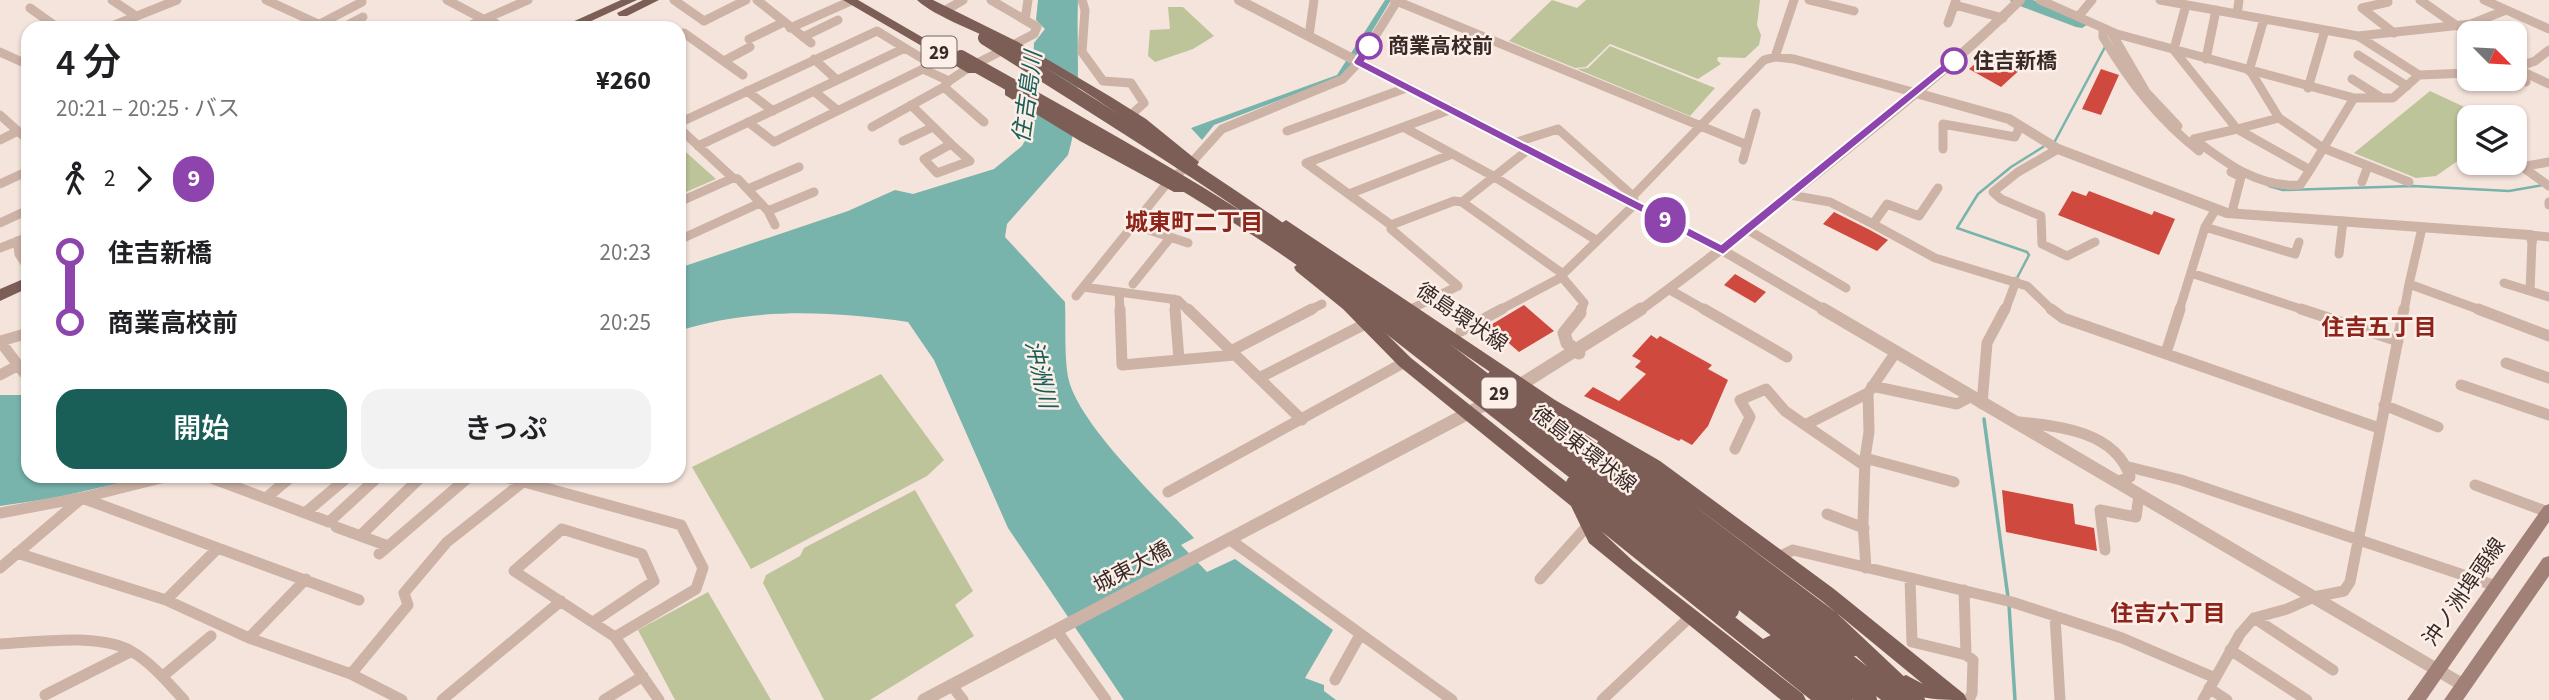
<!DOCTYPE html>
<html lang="ja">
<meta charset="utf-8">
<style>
body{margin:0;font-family:"Source Sans 3","Noto Sans JP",sans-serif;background:#f2f2f2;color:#202124;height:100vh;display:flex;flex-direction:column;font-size:26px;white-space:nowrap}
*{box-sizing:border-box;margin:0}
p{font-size:23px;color:#757577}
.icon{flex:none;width:38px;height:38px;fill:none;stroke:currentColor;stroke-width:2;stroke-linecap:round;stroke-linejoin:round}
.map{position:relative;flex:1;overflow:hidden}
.drawer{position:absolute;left:21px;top:21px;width:665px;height:462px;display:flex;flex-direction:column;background:#fff;border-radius:21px;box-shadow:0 2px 5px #0004}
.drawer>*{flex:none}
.badge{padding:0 14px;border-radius:23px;font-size:24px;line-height:46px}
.needle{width:46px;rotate:114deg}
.buttons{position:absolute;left:2457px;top:21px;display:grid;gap:14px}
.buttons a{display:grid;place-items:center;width:70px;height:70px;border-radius:14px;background:#fff;box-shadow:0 2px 5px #0004;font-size:35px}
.map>.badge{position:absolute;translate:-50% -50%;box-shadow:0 0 0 4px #fff}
.legs{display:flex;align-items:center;gap:10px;height:77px;padding:0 35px;font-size:23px}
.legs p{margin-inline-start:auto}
.summary{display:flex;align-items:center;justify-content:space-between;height:119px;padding:0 35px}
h1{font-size:38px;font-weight:600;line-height:52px}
.button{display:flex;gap:14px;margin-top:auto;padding:14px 35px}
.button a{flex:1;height:80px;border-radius:21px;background:#195e57;color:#fff;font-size:28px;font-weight:600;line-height:80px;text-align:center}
.button a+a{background:#f2f2f2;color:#202124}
ul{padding:0 35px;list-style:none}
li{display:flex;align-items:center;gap:24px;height:70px;font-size:26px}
li i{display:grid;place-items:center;width:10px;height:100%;margin:0 9px;background:currentColor}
li i::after{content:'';width:18px;height:18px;margin:-9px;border:5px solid;border-radius:50%;background:#fff}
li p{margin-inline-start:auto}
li:first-child i{background:linear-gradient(#0000 50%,currentColor 0)}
li:last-child i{background:linear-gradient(currentColor 50%,#0000 0)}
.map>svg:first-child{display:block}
.green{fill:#bdc49a}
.water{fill:#78b3ac}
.pier{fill:#f4e4db}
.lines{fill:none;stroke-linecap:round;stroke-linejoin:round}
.stream-far1{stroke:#78b3ac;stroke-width:2.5}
.stream{stroke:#78b3ac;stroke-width:3.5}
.river{fill:#78b3ac;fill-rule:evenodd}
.building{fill:#d0493e}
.minor-far1{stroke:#cdb2a6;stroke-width:9}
.minor{stroke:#cdb2a6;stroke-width:11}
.tertiary-far1{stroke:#cdb2a6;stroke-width:10}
.tertiary{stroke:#cdb2a6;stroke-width:13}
.secondary{fill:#a18077;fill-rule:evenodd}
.primary{fill:#7c5e57;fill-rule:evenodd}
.primary-bridge-far1{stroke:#7c5e57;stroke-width:14}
.primary-bridge{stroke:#7c5e57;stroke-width:18}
.line-1{fill:#8e44ad;stroke:#fff;stroke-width:2}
.stop-1-dot{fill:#fff;stroke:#8e44ad;stroke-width:3.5}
.labels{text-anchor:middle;stroke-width:5;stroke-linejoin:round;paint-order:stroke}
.shield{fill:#fbefe8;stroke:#736562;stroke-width:2}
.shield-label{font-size:19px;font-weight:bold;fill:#392a28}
.stop-label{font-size:21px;font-weight:bold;fill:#392a28;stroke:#fbefe8;text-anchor:start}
.street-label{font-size:21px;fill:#392a28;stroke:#fbefe8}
.water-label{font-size:23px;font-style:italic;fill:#195e57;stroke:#fbefe8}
.neighbourhood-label{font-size:23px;font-weight:bold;fill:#8e231a;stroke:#fbefe8}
</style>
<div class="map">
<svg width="2549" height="700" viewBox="0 0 2549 700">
<rect width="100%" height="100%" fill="#f4e4db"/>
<!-- green -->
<path class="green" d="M1552,0L1577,8L1586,0H1760L1757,25L1761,35L1759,45L1745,58L1718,57L1717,60L1721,64L1698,79L1610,44L1586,67L1575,68L1509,41Z
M1168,7H1183L1214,36L1193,49L1155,62L1148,56L1150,30L1170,29Z
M1610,46L1715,88L1690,116L1577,69L1588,68Z
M2430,91L2486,117H2469V153L2436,176L2416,178L2354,153Z
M679,146L716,179L679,195Z
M881,374L944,460L927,476L751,569L692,467Z
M915,490L973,591L955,605L974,636L870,700H824L763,583L766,575L800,556L804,548Z
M708,592L771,700H675L638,630Z"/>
<!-- water -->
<path class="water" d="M1038,0H1078C1076,51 1083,106 1068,155L1007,224L1005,237L1065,302C1066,326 1064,353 1068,377C1077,423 1160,501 1194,538L1181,545L1207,572L1235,559L1333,630L1305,678L1324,685V691L1336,700H1124L1008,528L934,360L908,322C832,311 753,307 679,331V268L848,211L895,190L913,194L994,169L1022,146L1030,132L1034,43L1045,29L1036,20Z
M1385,0H1391L1351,66L1338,78L1214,125L1202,140L1191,128L1337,75Z
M0,395H28V476H151L54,498L0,506Z"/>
<!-- pier -->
<path class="pier" d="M1031,66L1081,91L1078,119L1030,92Z"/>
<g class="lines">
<!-- stream-far1 -->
<path class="stream-far1" d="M2055,141L2105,47
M2269,186L2283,190L2413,186L2509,191L2543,185
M2017,278L2029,255L2027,252L1957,228L1978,194L2011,167L2043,147"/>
<!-- stream -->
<path class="stream" d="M1984,419L2008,597
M2009,605L2015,700"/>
<!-- river -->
<path class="river" d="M2010,0H2033L2088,19L2090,23L2082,28L2076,27L2012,3Z"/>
</g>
<!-- building -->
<path class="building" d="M1989,52L2010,57L2022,62L2020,64L2024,66L2001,87L1969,69Z
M2101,69L2119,75L2101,115L2082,109Z
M2072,191L2086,196L2089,191L2152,215L2154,211L2175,219L2159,255L2058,215Z
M1834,212L1870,230L1888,240L1877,251L1823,224Z
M1735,274L1766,292L1755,303L1724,285Z
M1524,305L1554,331L1519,352L1489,326Z
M1651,335L1657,339L1660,336L1712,365L1708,369L1728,380L1708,426L1692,445L1681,439L1679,441L1584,396L1593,387L1619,401L1646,374L1635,367L1641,361L1632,356Z
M2002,490L2073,504L2075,524L2094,528L2097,551L2006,532Z"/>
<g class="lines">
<!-- minor-far1 -->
<path class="minor-far1" d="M112,0L136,16
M266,0L327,28
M447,0L483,19
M674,0L704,21L746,0
M757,0L811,43
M991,0L1025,20
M1082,0L1085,10L1082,52L1103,81L1131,83L1144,103L1131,115
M1394,0L1747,145
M1809,0L1854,11
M2040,0L2117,34L2354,98H2393L2419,75L2469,73
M2160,0L2358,36L2419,75
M2420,0L2457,26
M2484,0L2549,29
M2388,2L2362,8L2394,33
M1955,5L2003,18
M30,8L58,28
M946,10L963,0
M2237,14L2239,0
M2078,17L2092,0
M489,18L501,28
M1948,23L1956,0
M320,24L362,2L360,0
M107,28L177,0
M342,28L363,17
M464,28L528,0
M790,28L851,1
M2103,29V37C2129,81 2158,119 2199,151
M2111,32L2146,92L2178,126
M684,33L743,75
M1309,36L1314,0
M2358,36L2471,24L2506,10
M803,37L838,20
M749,39L784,22
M2173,49L2237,129L2279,118L2323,148L2409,182
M2174,49L2186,5
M0,52L22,62
M2358,55L2407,86
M1775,57L1794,0
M814,59L837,80
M2206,59L2216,10
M724,61L750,47
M2515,68L2535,61L2549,50
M2515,68L2549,84
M923,69L949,81L968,68L1034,34L1037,27L1025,20L1028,0
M2249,71L2264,19
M2251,72L2279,118
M2515,78L2526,82
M2352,79L2382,98
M944,87L984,122
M2308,88L2325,30
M747,91L773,111
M815,92L837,110
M911,105L951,144
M1452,109L1306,163L1391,225L1454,201L1462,202L1529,149
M0,115L28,140
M679,123L877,31L928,62L923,69L774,142L748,122
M872,127L944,87L949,81
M679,128L733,178L679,202
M1405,128L1493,176L1596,240
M2237,129L2310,170L2300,185C2258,188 2226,163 2194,139Z
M1287,131L1409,87
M0,140L18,131
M903,141L931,128
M1517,142L1558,129L1633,196
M951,144L970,161L937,173L924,159Z
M698,146L905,48
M1943,149V124L2015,137L2020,126
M2058,149L2018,172L1993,192L2001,199L2041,216L2042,244L2067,256L2095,242
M1743,160L1756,113
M2524,168L2549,186
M2310,170L2354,98
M2503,170L2549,162
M2231,172L2241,177L2233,208L2235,213
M733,178L738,179L768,211L814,192
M2362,182L2368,166
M0,184L28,171
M748,189L799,167
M1349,194L1452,154
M1790,195L1830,202L1873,224L1887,204L1919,216L1938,188
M1462,202L1563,274
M2549,202V205
M768,211L775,225
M0,223L28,210
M1131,224L1188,243
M1873,224L1935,258L2027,286L2053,311
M1391,225V229L1458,286L1411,309
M2205,227L2295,254L2299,242
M1748,230L1846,288
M2530,235L2549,237
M679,240L760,203
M17,241L19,254L28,268
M0,248L28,237
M2339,254L2343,221
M2191,273L2307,311
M2504,283L2549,297
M1133,284L1170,238
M2409,284L2422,228
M1083,287L1178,300L1189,311
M1670,290L1707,311
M2530,291L2532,241
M1119,292L1120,311
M1076,296L1168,182L1192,162L1222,129L1343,79L1359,62L1397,1
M1174,299L1175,311
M1308,311L1322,304
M1498,311L1562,277
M1581,311L1584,303L1562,277L1563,274L1635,204L1633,196L1764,60L1775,57L1794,59L1916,93
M2005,311L2016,281
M2179,311L2205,227L2216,209
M2404,311L2409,284L2483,311"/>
<!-- minor -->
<path class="minor" d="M1120,309L1122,365L1235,355
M1175,309L1179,360
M1188,309L1302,420
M1704,309L1787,357
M2051,309L2063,318L2379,428
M2301,309L2398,341
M2478,309L2549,336
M1580,313L1581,309
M1461,331L1502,309
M0,341L24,373
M1,341L28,333
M1231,351L1312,309
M2166,353L2180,309
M2506,363L2549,378
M0,375L19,365
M1259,378L1367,323
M2461,385L2549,415
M1872,386L1957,404L1970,397
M1868,393L1869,432L1865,458L1954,482
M1982,404L1987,343L2005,309
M2384,405L2438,427
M2019,422C2060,426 2116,432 2130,477L2116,482
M1805,425L1865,466
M1735,449L1750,417L1740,400L1766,389L1785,411L1805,425L1868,393L1896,352
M1865,458L1863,523L1866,568
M2129,467L2181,480L2496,586
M206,476L329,522L379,476
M502,476L681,525L703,568L696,589L615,637
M2475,485L2548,512
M1168,492L1405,362
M82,498L359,600
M266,498L292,476
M0,513L85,497L169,476
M305,513L349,476
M1827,514L1864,528
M336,527L388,546
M360,536L422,476
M1229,539L1452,700
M2105,550L2100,510L2136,517L2139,495
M17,553L166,600L249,638L351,674L402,700
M379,554L470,476
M1779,557L1793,550L2012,602L2122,638L2213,677
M0,568L82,498
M1910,578L1912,642L1966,655L1973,660L1972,693L1969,700
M1540,579L1589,524
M1964,590L1966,655
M166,600L218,548
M2055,616L2060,700
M2254,618L2333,670
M593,622L654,581L642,554L562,529L514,571L615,637L659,700
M1057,631L1106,700
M249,638L306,579
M0,644C37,642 99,633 131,651C152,663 168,683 184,700
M2230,650L2307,700
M351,674L408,605L404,593L447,542L523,482
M163,676L211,636
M1335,680L1360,635
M952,686L963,700
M2209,688L2227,700
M45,695L130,652
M442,700L561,601
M604,700L643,676
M1602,700L1691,616
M2203,700L2240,634L2254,618L2287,609L2314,597L2344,591L2350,582L2404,309"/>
<!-- tertiary-far1 -->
<path class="tertiary-far1" d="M1239,0L1722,250L1826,311
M1916,93L2009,119L2058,149L2227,213L2530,235L2532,241
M1639,311C1708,261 1775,207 1842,153C1903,104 1964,55 2020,0"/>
<!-- tertiary -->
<path class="tertiary" d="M1823,309L2463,685
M1579,353L1567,343L1564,333L1580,313
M1512,390L1641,309
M924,700L1493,400"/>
<!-- secondary -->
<path class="secondary" d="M2549,504V522L2426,700H2407L2544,506Z
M2549,556V576L2463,700H2444L2543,558Z"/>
<!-- primary -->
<path class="primary" d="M621,0H637L576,28H559Z
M643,0H659L627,16H619L617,13Z
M843,0H858L979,70L978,73H968Z
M917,0H933L1018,42L1111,97L1146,119L1199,162L1197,165H1187C1131,121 1071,80 1008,47C985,35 933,16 917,0Z
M1010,88L1184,186L1186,189L1184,192H1174L1080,141L1005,95V89Z
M1286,220L1555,400L1660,461L1834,589L1964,694L1967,700C1945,700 1907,700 1896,684L1899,678L1906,675L1923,684L1822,601L1688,501L1838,614L1840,620L1836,626L1859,643L1861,649L1859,655L1852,657L1845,655L1756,586L1753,581L1758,575L1598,451L1596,446L1598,441L1543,408L1281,229L1279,225Z
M1301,262L1353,301L1411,358L1584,496L1587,501L1763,639L1771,635L1778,637L1850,694L1853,700H1811L1601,531L1633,561L1803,694L1806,700H1781L1589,543L1571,506L1399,366L1343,309L1296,271L1294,267Z
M28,277V288L0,301V289Z"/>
<!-- primary-bridge-far1 -->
<path class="primary-bridge-far1" d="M985,38C1124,125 1262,211 1392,311
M961,57C1103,137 1242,210 1371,311"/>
<!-- primary-bridge -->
<path class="primary-bridge" d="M1369,309L1868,700
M1390,309L1896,700
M1496,378L1762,581
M1575,484L1730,610
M1831,620L1916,700"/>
</g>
<!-- line-1 -->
<path class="line-1" d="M1369,43L1374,46L1365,61L1721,244L1950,58L1959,61L1723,255L1355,65L1353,62L1365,44Z"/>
<!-- markers -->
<g class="stop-1-dot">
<circle cx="1369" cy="46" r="12"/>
<circle cx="1954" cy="61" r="12"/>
</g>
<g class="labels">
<!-- shield labels -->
<g class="shield">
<rect x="921.5" y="36.5" width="35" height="31" rx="5"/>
<rect x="1481.5" y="377.5" width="35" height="31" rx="5"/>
</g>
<g class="shield-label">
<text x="939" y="59">29</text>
<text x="1499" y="400">29</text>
</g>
<!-- stop labels -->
<g class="stop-label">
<text x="1388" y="53">商業高校前</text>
<text x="1973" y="68">住吉新橋</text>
</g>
<!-- street labels -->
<g class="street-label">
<text transform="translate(1462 317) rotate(34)" y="7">徳島環状線</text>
<text transform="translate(1584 449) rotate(38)" y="7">徳島東環状線</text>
<text transform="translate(1132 567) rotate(-28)" y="7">城東大橋</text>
<text transform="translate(2464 592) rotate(-55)" y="7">沖ノ洲埠頭線</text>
</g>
<!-- water labels -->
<g class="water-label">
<text transform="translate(1027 97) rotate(-82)" y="8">住吉島川</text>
<text transform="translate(1041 374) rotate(77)" y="8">沖洲川</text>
</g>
<!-- neighbourhood labels -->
<g class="neighbourhood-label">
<text x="1194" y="230">城東町二丁目</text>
<text x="2379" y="335">住吉五丁目</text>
<text x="2168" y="621">住吉六丁目</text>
</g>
</g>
</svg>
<div class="buttons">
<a><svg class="needle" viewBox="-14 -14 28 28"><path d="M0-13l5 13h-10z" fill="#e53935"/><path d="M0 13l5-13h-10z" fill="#757577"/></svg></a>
<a><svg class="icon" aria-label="layers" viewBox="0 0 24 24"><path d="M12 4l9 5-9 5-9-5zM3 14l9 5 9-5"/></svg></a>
</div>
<b class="badge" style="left:1665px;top:220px;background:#8e44ad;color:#fff">9</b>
<section class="drawer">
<div class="summary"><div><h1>4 分</h1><p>20:21 – 20:25 · バス</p></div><b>¥260</b></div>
<div class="legs"><svg class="icon" aria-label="walk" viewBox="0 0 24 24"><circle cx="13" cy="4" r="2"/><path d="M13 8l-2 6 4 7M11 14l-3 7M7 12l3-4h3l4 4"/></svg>2<svg class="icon" aria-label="forward" viewBox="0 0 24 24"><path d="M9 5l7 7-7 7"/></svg><b class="badge" style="background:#8e44ad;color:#fff">9</b></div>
<ul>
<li><i style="color:#8e44ad"></i><b>住吉新橋</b><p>20:23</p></li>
<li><i style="color:#8e44ad"></i><b>商業高校前</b><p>20:25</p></li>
</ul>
<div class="button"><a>開始</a><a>きっぷ</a></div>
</section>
</div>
